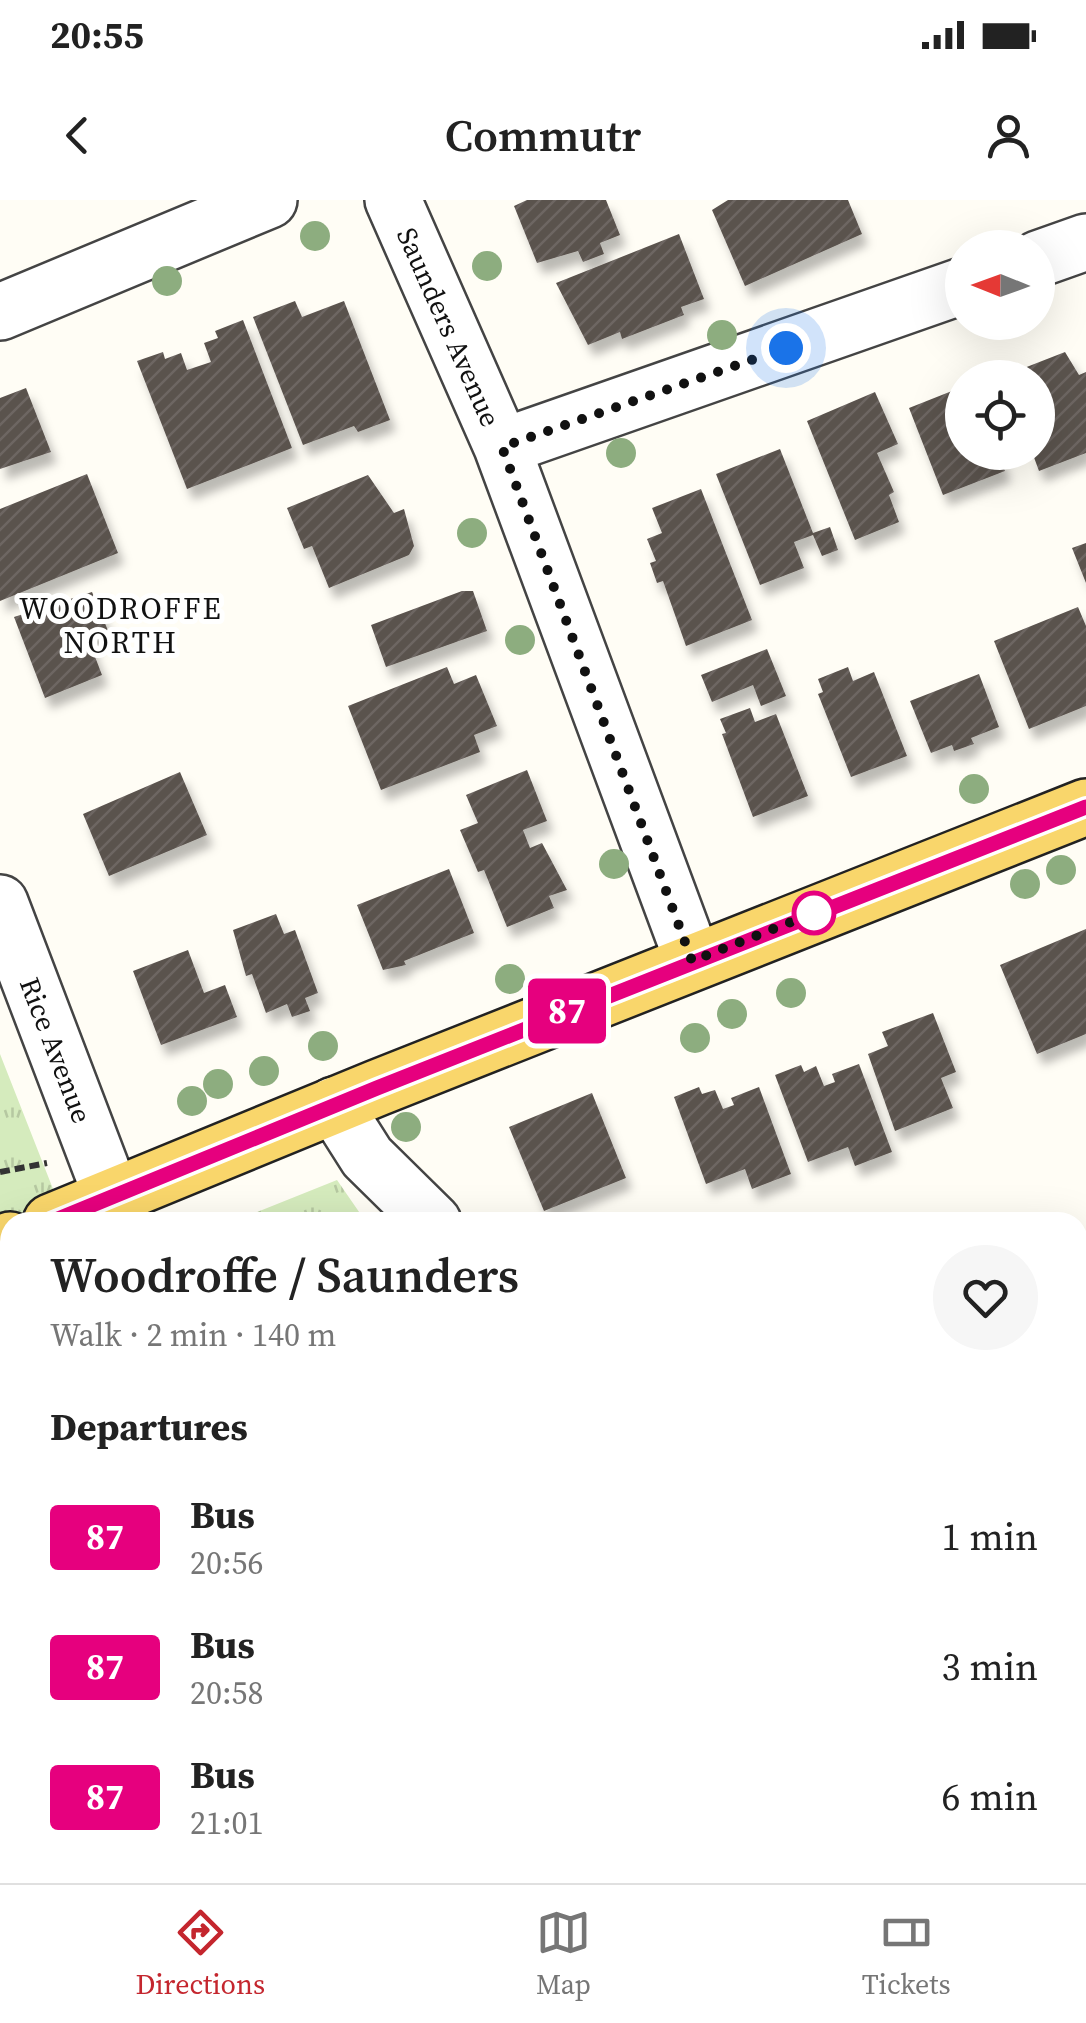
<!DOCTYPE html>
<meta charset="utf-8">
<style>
body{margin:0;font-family:"Source Serif 4",serif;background:#f6f6f6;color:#222;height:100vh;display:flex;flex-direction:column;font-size:38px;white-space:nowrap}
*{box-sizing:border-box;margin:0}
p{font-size:32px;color:#767676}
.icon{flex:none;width:55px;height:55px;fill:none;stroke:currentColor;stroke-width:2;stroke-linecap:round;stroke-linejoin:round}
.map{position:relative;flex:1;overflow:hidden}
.details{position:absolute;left:0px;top:1012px;width:1088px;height:672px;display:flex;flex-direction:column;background:#fff;border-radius:30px 30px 0 0;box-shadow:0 10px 40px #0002}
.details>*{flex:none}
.badge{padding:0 20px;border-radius:8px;font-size:35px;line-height:65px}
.needle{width:65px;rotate:271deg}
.buttons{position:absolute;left:945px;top:30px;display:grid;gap:20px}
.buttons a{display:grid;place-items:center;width:110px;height:110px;border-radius:50%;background:#fff;box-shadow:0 10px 40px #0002;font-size:50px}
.you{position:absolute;width:50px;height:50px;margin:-25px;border:8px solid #fff;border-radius:50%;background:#1a73e8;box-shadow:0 0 0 15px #1a73e833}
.map>.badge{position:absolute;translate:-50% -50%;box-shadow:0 0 0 5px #fff}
h2{padding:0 50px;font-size:38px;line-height:90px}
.round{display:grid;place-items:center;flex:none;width:105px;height:105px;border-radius:52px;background:#f6f6f6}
.overview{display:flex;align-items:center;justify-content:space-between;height:170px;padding:0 50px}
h1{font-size:48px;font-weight:600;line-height:75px}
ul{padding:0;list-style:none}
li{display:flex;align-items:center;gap:30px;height:130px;padding:0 50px}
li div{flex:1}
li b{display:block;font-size:38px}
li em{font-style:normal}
li .badge{min-width:110px;font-weight:700;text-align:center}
.status{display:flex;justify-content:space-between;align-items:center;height:70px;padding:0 50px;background:#fff;direction:ltr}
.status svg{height:28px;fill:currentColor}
header{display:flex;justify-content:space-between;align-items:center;height:130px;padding:0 50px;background:#fff;font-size:45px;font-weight:600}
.menu{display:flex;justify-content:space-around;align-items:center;height:140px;border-top:2px solid #e0e0e0;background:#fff;font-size:28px;color:#767676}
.menu a{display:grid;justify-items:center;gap:5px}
.menu .active{color:#c4262e}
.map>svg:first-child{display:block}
.grass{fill:url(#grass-tufts)}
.building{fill:url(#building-hatch);filter:url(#shadow)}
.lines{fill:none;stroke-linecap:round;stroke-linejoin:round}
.minor-casing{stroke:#444;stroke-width:60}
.major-casing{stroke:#222;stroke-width:60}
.highway-casing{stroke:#222;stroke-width:60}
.path{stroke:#333;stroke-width:6;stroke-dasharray:10 5;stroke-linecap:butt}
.minor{stroke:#fff;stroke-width:55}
.major{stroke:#f9d66b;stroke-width:55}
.highway{stroke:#f5a25d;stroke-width:55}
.tree{fill:#8dad7f}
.line-casing{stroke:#fff;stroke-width:22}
.line{stroke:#e6007e;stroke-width:15}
.walk{stroke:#111;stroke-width:10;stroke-dasharray:0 18}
.stop-dot{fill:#fff;stroke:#e6007e;stroke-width:5}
.labels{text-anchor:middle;stroke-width:10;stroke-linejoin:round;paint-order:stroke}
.street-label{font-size:28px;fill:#111;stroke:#fff}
.neighbourhood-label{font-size:30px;letter-spacing:2.5px;fill:#111;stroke:#fff}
</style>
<div class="status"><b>20:55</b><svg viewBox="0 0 49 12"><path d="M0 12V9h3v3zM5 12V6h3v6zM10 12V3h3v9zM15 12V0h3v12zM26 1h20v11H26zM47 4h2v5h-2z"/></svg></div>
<header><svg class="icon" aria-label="back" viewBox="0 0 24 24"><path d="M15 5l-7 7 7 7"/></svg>Commutr<svg class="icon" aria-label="person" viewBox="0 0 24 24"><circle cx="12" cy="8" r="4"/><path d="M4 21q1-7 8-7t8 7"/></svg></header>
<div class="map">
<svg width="1086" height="1683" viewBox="0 0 1086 1683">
<defs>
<pattern id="grass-tufts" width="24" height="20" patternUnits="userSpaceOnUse" patternTransform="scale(2.5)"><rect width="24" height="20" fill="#d5ebbd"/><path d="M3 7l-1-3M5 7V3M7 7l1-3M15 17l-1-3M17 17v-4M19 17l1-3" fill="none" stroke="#b6c8a1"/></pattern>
<pattern id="building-hatch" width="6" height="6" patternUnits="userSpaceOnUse" patternTransform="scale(2.5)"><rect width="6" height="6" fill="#5a524d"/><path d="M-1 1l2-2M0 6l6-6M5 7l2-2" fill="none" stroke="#6d6662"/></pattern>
<filter id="shadow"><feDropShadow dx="6" dy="11" stdDeviation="5" flood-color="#0004"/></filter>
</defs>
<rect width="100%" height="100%" fill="#fffdf5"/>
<!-- grass -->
<path class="grass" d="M0,854L66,1022H10V1611L0,1606Z
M337,980L366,1022H232Z
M113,1675H987L990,1683H120Z"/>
<!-- building -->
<path class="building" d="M527,0H606L620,35L600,43L604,54L583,62L578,51L537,63L514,6Z
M728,0H848L862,34L745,86L712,10Z
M679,34L704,99L681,107L684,115L622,139L620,132L588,145L556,83Z
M295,101L302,117L344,101L390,220L358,232L354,226L303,245L253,117Z
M243,120L292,248L187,289L137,161L163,152L165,159L181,153L187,170L211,162L204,143L218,138L215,131Z
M1065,152L1079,175L1086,172V253L1039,271L1032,252H1038V178L1001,177Z
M962,187V252H998L1005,271L943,295L909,208Z
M26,188L51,252L0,269V198Z
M875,192L898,244L877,253L894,292L889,295L899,322L855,340L807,221Z
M780,249L813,333L830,327L838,350L822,356L813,335L794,342L804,368L760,385L716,274Z
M87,274L118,353L0,401V309Z
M368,275L394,313L404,309L414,346L409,355L329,388L312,346L304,349L287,308Z
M701,289L752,420L686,446L663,381L657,383L650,363L656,361L647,339L662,333L652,308Z
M1086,343V383L1072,348Z
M462,391H473L487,431L386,467L371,425Z
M92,392L109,433L89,441L102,475L45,498L14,417Z
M1078,407L1086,426V506L1029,529L994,441Z
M767,449L786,496L761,506L753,485L712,502L701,475Z
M447,467L454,484L476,475L497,526L474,535L480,552L381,590L348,506Z
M848,467L853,481L874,472L907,556L851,577L818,494L823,492L818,479Z
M979,474L999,527L971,538L974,544L954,551L952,545L931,553L910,501Z
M750,508L755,522L776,514L808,596L753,617L722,534L726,533L720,519Z
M527,570L547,621L523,630L530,648L542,643L567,690L549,696L554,708L507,727L484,670L478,672L460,630L478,623L466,595Z
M180,572L207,635L109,676L83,614Z
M449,669L474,733L404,761L406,765L383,770L357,705Z
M276,714L284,734L295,730L318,793L305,798L310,811L292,817L287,804L266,813L252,774L246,776L233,730Z
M1086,729V834L1037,854L1000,765Z
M188,750L204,793L225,785L237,817L161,845L133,771Z
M933,813L956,872L941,878L953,908L895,931L868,854L888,846L882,832Z
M859,864L892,952L855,966L848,947L808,962L775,875L801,865L804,872L816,866L824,886L835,882L832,874Z
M699,887L702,894L715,890L723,909L734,905L731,898L759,887L791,974L752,989L745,969L706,984L674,897Z
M592,893L626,978L544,1011L509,927Z
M1086,1229V1314L1082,1316L1078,1305V1233Z
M1078,1390L1086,1411V1470L1078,1474Z"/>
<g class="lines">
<!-- minor casing -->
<g class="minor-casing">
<path id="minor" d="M393,0L502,247L693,761
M1038,59L1086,42
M0,112L269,0
M502,247L962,86
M0,703L112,997
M334,905L367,957L433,1022
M1025,1675L1029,1683"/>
</g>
<!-- major casing -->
<g class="major-casing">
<path id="major" d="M51,1022L377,888L1086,607
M0,1044L10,1040"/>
</g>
<!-- highway casing -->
<g class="highway-casing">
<path id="highway" d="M0,1241L10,1250
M0,1308L10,1312
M0,1503L10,1507
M336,1675L348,1683
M537,1675L547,1683"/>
</g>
<!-- path -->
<path class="path" d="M0,972L47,963
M187,1675L195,1683
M637,1675L649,1683"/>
<!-- minor -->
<use href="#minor" class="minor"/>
<!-- major -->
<use href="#major" class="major"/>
<!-- highway -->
<use href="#highway" class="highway"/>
</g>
<!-- trees -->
<g class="tree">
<circle cx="315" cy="36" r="15"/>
<circle cx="487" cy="66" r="15"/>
<circle cx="167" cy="81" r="15"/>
<circle cx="722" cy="135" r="15"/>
<circle cx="621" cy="253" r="15"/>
<circle cx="472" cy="333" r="15"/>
<circle cx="520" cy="440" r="15"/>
<circle cx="974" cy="589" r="15"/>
<circle cx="614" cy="664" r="15"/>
<circle cx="1061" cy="670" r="15"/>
<circle cx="1025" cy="684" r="15"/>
<circle cx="510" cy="779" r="15"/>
<circle cx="791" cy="793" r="15"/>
<circle cx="732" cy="814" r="15"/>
<circle cx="695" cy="838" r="15"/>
<circle cx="323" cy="846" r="15"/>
<circle cx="264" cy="871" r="15"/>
<circle cx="218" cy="884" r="15"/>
<circle cx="192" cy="901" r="15"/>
<circle cx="406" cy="927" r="15"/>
</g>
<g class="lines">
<!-- line casing -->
<g class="line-casing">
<path id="line" d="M51,1022L377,888L1086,607"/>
</g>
<!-- line -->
<use href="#line" class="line"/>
<!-- walk -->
<path class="walk" d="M786,148L502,247L692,761L814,713"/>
</g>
<!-- markers -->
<circle class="stop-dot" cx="814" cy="713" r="20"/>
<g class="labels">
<!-- street labels -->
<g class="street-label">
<text transform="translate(449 127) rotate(66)" y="10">Saunders Avenue</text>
<text transform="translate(56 850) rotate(69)" y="10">Rice Avenue</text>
</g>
<!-- neighbourhood labels -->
<g class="neighbourhood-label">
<text x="121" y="419">WOODROFFE<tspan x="121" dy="34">NORTH</tspan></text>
</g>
</g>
</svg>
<div class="buttons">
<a><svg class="needle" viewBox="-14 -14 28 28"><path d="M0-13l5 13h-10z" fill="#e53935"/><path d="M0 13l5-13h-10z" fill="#767676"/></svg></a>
<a><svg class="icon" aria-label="locate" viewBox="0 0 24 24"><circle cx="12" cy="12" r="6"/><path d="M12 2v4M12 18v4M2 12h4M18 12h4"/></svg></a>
</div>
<div class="you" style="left:786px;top:148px"></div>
<b class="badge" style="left:567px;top:811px;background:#e6007e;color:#fff">87</b>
<section class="details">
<div class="overview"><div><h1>Woodroffe / Saunders</h1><p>Walk · 2 min · 140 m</p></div><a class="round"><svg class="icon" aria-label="heart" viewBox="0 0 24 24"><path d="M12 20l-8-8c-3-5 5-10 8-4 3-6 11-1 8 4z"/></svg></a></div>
<h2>Departures</h2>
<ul>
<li><span class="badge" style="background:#e6007e;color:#fff">87</span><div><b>Bus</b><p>20:56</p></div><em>1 min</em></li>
<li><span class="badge" style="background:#e6007e;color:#fff">87</span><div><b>Bus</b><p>20:58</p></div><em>3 min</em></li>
<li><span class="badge" style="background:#e6007e;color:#fff">87</span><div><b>Bus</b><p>21:01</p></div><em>6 min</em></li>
</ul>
</section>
</div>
<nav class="menu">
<a class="active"><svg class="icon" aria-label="directions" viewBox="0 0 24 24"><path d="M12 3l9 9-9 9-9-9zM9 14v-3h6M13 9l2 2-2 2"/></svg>Directions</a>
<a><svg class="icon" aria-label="map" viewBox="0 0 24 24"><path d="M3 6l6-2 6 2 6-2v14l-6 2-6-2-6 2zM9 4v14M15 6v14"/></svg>Map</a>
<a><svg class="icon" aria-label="tickets" viewBox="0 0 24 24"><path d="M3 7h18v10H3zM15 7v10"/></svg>Tickets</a>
</nav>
